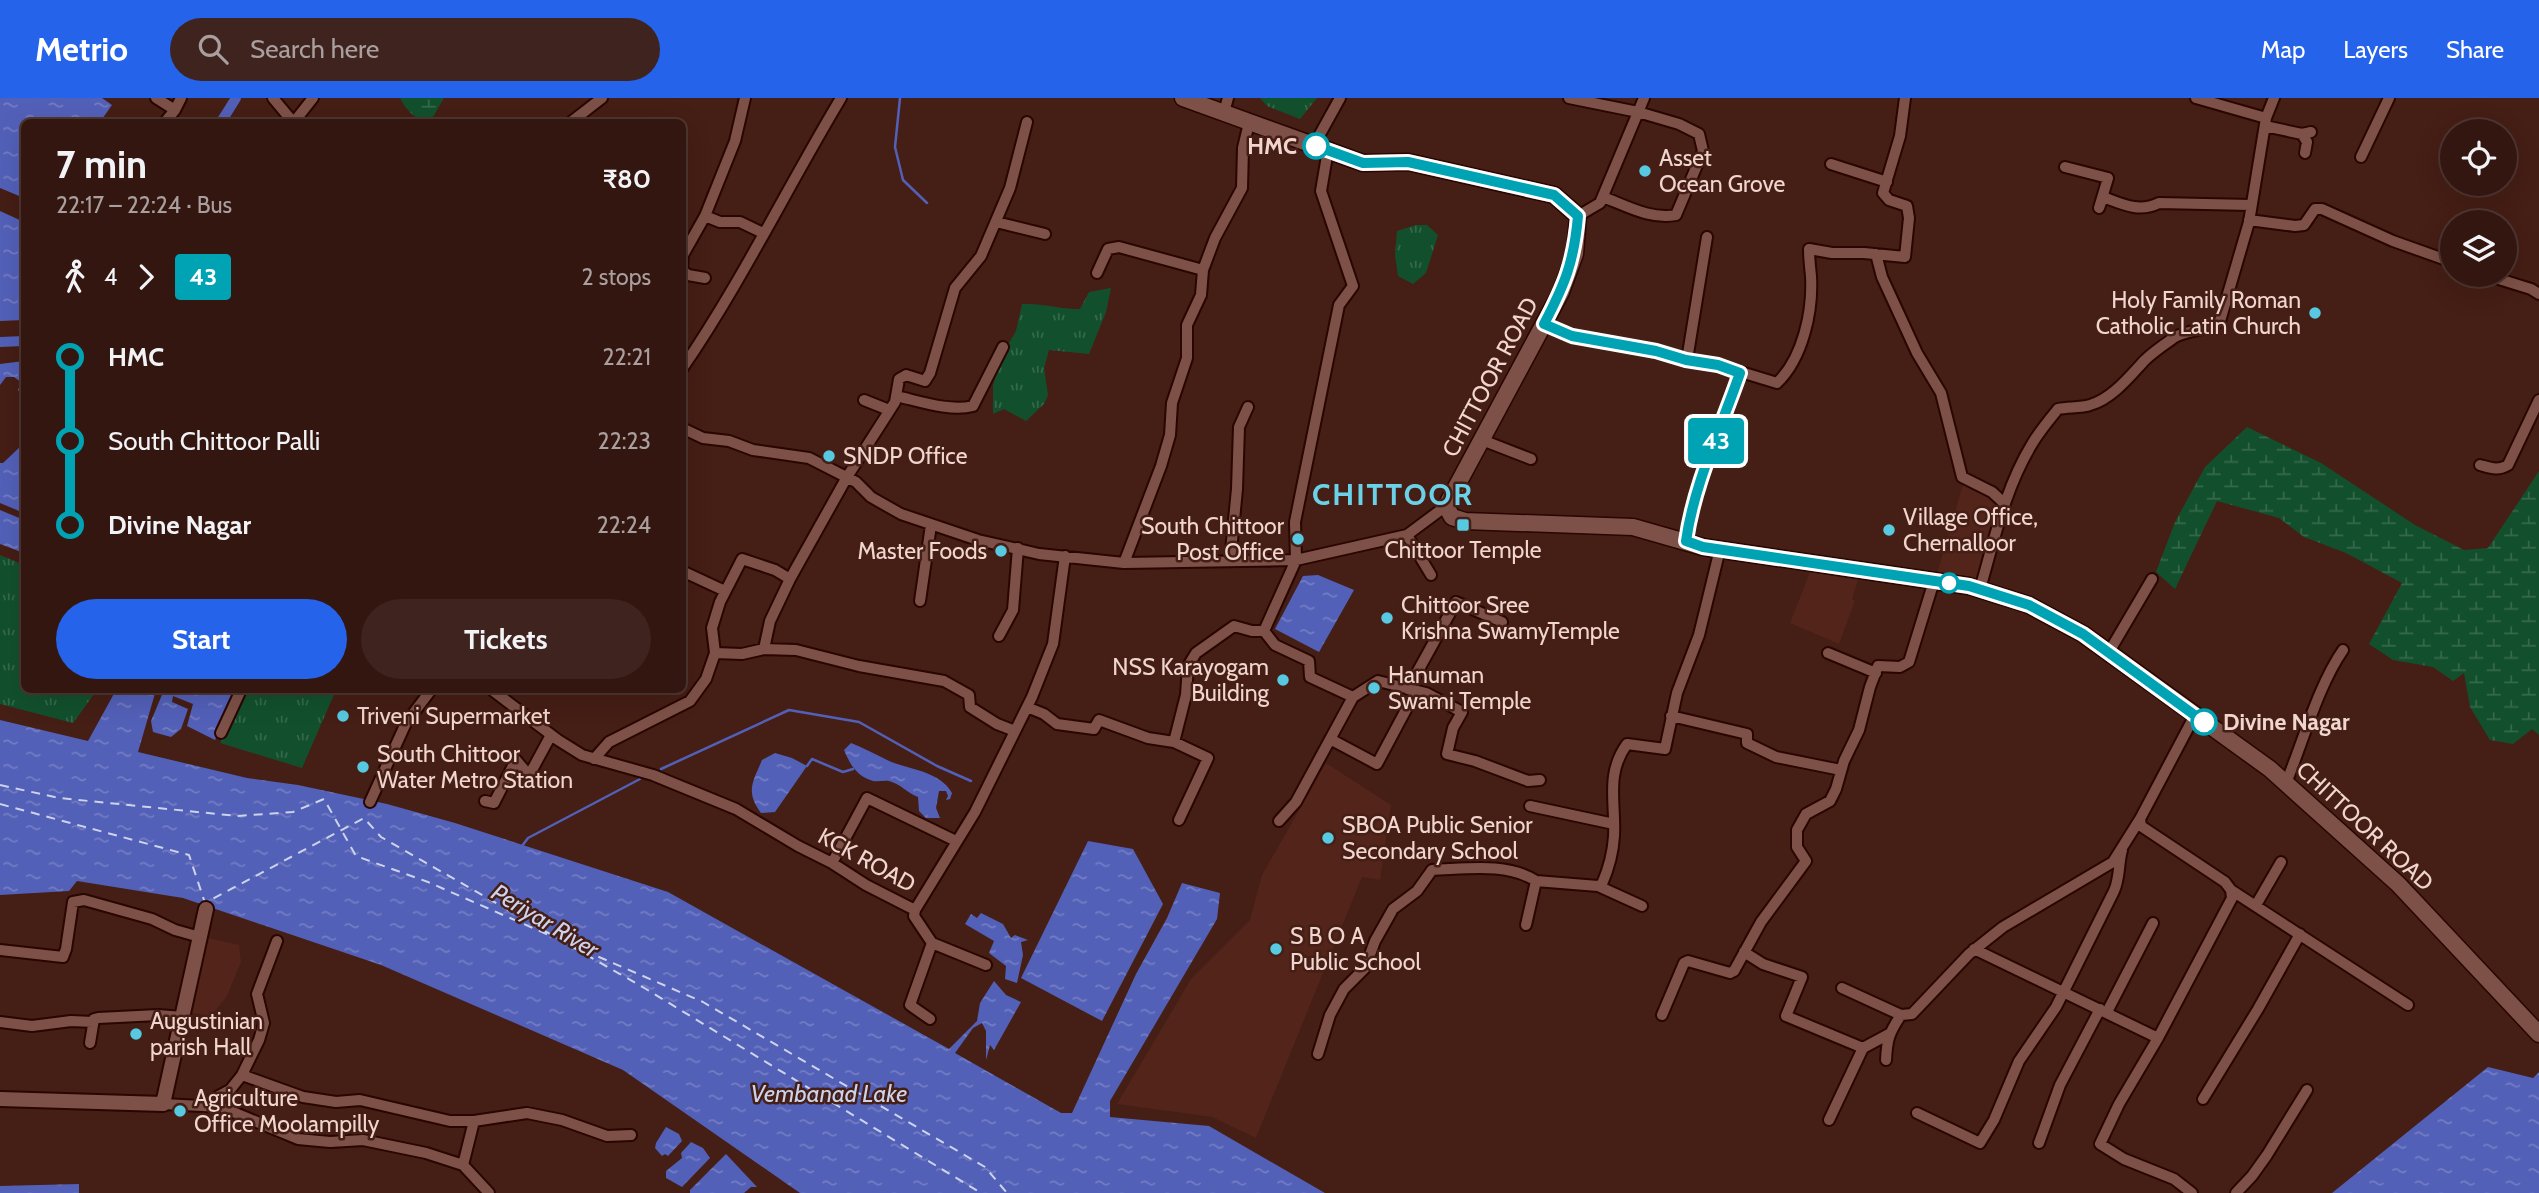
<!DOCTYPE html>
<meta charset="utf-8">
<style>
body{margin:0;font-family:Cabin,sans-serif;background:#3f231e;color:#f1f3f6;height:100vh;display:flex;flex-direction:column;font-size:26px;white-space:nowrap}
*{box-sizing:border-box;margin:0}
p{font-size:23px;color:#a99f9f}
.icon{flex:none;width:38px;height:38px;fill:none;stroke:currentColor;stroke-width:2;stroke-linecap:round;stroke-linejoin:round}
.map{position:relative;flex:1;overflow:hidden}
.sheet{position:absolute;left:21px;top:21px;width:665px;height:574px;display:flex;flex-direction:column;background:#341610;border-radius:10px;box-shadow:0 7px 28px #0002,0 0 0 2px #4e3530}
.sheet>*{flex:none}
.badge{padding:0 14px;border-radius:5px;font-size:24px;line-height:46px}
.buttons{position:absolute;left:2440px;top:21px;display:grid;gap:14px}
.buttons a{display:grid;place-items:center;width:77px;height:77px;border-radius:50%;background:#341610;box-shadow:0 7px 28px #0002,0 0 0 2px #4e3530;font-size:35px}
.map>.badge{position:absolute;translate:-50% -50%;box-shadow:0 0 0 4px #fff}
.legs{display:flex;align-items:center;gap:10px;height:77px;padding:0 35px;font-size:23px}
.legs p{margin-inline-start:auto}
.head{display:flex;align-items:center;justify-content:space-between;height:119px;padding:0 35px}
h1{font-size:38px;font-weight:700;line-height:52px}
.primary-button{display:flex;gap:14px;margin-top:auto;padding:14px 35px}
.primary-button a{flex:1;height:80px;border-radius:42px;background:#2563eb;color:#fff;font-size:28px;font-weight:700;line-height:80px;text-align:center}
.primary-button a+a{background:#3f231e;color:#f1f3f6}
ul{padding:0 35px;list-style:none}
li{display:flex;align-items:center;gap:24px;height:84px;font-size:26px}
li i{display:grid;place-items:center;width:10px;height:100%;margin:0 9px;background:currentColor}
li i::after{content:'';width:18px;height:18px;margin:-9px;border:5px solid;border-radius:50%;background:#341610}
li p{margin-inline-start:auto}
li:first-child i{background:linear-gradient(#0000 50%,currentColor 0)}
li:last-child i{background:linear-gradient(currentColor 50%,#0000 0)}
header{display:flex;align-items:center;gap:42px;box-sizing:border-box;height:98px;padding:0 35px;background:#2563eb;color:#fff}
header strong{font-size:33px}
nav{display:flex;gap:38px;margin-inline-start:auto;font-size:24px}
.search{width:490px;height:63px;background:#3f231e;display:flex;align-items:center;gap:18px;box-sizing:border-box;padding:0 24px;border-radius:38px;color:#a99f9f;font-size:26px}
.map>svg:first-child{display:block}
.built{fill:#53241a}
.grass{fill:url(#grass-tufts)}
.wetland{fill:url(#wetland-marsh)}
.water{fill:url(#water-ripples)}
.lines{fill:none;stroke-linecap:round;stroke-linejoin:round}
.stream{stroke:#5260b8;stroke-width:2.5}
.canal{stroke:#5260b8;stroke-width:10}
.ferry{stroke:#cdd3eb;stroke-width:2;stroke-dasharray:9 7;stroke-linecap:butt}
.minor-casing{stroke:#290601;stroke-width:14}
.tertiary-casing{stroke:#290601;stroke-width:18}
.secondary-casing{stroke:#290601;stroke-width:19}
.minor{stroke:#7d5147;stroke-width:10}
.tertiary{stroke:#7d5147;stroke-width:14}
.secondary{stroke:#7d5147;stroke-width:16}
.line-1-casing{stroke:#fff;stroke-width:16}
.line-1{stroke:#00a3b4;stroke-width:10}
.stop-1-dot{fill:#fff;stroke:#00a3b4;stroke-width:3.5}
.poi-dot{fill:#57c9e1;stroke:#451e15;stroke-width:2.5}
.labels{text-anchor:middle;stroke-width:5;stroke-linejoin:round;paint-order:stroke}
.stop-label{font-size:23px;font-weight:bold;fill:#f0d6cf;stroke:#451e15;text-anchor:end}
.poi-label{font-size:23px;fill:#f0d6cf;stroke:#451e15;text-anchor:start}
.street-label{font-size:23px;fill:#f0d6cf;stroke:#451e15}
.water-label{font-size:24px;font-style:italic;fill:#cdd3eb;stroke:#451e15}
.district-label{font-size:30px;font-weight:bold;letter-spacing:2px;fill:#6ad1e7;stroke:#451e15}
</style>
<header>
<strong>Metrio</strong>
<div class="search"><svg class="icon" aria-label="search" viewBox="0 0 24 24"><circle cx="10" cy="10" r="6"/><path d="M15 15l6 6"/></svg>Search here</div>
<nav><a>Map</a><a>Layers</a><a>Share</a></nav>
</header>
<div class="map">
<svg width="2539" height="1095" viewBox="0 0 2539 1095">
<defs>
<pattern id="grass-tufts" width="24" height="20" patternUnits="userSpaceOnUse" patternTransform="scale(1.75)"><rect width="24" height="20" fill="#12502d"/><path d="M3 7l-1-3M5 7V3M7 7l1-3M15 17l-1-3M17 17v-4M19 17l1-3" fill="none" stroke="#35684a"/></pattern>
<pattern id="wetland-marsh" width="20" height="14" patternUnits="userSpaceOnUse" patternTransform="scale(1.75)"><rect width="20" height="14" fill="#12502d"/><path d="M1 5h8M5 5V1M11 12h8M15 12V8" fill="none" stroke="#35684a"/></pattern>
<pattern id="water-ripples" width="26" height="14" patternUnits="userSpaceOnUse" patternTransform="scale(1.75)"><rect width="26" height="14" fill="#5260b8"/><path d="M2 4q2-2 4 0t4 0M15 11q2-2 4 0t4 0" fill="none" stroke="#747dc3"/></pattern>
</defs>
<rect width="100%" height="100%" fill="#451e15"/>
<!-- built -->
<path class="built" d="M1964,383L1987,393L2001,406L1979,484L1936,479Z
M1810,474L1858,482L1852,501L1855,503L1839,546L1790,525Z
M1326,665L1391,707L1380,782L1362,779L1256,1040L1212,1019L1117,1006L1191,881L1250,822L1262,777Z
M205,839L239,847L241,864L227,898L211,918L186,914Z"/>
<!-- grass -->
<path class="grass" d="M1260,0H1317L1300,21L1267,8Z
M1416,127H1427L1438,137L1426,175L1413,186L1398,178L1395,157L1397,133Z
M1111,190L1106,214L1089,256L1049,252L1044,270L1048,297L1044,306L1026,323L1004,311L993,316V287L1002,257L1016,233L1022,206C1042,205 1059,211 1080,211L1089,194Z
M0,457L24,467V592H97L73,625L0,606Z
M245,592H336L302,670L220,645Z"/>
<!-- wetland -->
<path class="wetland" d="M400,0H444L430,24C416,23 406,12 400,0Z
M2247,329L2321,365L2415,427L2464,452L2488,450L2539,373V637L2532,631L2513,646L2490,642L2470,609L2464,575L2453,583L2433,569L2393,562L2369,546L2402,485L2346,455L2304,439L2279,420L2217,403L2175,491L2156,474L2175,424L2205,369Z"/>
<!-- water -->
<path class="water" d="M0,0H102L112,7L100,24H24V100L0,90Z
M0,113L24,124V222L0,223Z
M24,263V299L18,292L21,284L14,279H6L0,287V266Z
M21,348L24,350V415L0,405V365H3Z
M0,412L24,422V455L0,446Z
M1318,477L1354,492L1319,554L1275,531L1303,478Z
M116,592H156L138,654L247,680L298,687L387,706L455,725L668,794L949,951L977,923L980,905L994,883L1006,897L1021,904L994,952L990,947L986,962V933L982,925L973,930L955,955L1061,1015H1072L1136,876L1167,820L1182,785L1220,795L1217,821L1110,1003V1019L1209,1028L1325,1095H800L623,972L381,867L183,800L77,783L69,793L0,797V622L88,643Z
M164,592H238L215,642L187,628L193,606L173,598L172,604L188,611L181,631L171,639L153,634L151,623Z
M851,645C864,650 875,656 887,662C908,672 939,672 952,695L950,701L946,702L948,698L946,693H939L936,710L940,720H926L919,713L918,699C907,695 901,686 889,683C884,682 878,684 873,683C856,678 850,666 844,652Z
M775,655L792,660L807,668L775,714L761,715C745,693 753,684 762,662Z
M1088,743L1133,751L1163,806L1102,923L1021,880Z
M981,815L1003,826L1011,840L1015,837L1028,842L1021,844L1023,857L1017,885L1005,881L1006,868L989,855L994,843L965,826L971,816L977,820Z
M2488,969L2533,980L2539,974V1095H2332Z
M666,1029L679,1036L682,1043L668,1058L665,1056L662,1058L655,1050L656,1045Z
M691,1044L703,1050L710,1060L682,1089L666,1080V1073L682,1060L681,1055Z
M726,1056L757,1089H751L744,1095H690V1092Z
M79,1086V1095H0V1088Z"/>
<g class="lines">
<!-- stream -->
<path class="stream" d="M900,0L895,49L903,82L927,105
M807,668L812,661L843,674L853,671
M661,671L789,612L859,624L937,668L971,683
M522,748L528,740L640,681"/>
<!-- canal -->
<path class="canal" d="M221,24L236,0
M0,244L24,243"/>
<!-- ferry -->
<path class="ferry" d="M0,687L59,700L237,718L293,714L324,701L356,758L428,784L551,838
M0,706L189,757L205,805L364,720L381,739L646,891L981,1095
M569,846L703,904L985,1069L1007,1095"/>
<!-- minor casing -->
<g class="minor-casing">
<path id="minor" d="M156,0L175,12
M273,0L293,24
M1569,0L1638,14L1679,26L1699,36L1703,53L1676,117C1651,122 1627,108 1603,99
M2196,0L2266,20
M1224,14L1228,0
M165,24L175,12L181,0
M294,24L313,0
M571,24L602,0
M1249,25L1243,50L1242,90L1215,140L1203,172L1201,197L1187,227V260L1172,305L1170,337L1161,368L1124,465L1296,462L1407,437L1446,408
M2265,28L2302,36L2311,34
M2302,36L2307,44L2305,55
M1314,47L1340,0
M2361,59L2389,0
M1831,66L1887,84
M2065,69L2108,80L2099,110L2103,99C2122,106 2139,115 2159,105L2251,107
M705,118L720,124H740L763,135
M1578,118L1600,105L1644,0
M2249,122L2295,128L2304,127L2315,111H2322L2393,143L2452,164
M996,124L1045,136
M1876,156L1882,179L1917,255L1941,295L1962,379L1992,394L2005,406
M682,170L683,157L705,118L735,43L745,0
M682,172L688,177L705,180
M1097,175L1108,151L1119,149L1203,172
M2486,177L2531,191L2539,196
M1544,226L1572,238L1656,253L1687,262L1718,267L1777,285C1803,260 1813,213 1811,178C1810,169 1809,160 1809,151L1832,155H1864L1905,159L1909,120L1907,108L1889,102L1883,95L1900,38L1905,0
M1687,262L1707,139
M682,271C741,185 787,90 841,0
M896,298C919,303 950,314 973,308L1003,249
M864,302L889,312
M682,330L703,340L729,343L753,352L809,360L856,384L871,399L901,416L978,442L1039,456L1124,465
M1482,342L1531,361
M2480,367C2491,370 2498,373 2508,367L2539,302
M1407,437L1431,477
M1686,443C1694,386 1721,330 1740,275
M1230,463L1237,391L1239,329L1248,309
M682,473L725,493
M790,481L847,379L895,304L899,281L906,277L925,283L930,275L955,190L981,158L1010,90L1027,24
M1980,491C1994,443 2005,390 2032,346C2039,334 2049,322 2058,311C2068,309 2081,310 2090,307C2112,301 2130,278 2145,262C2153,254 2165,246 2175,239C2189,231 2209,233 2220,223L2249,124L2266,20L2274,0
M920,503L931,427
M999,538L1013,512L1018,450
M2109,554L2152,481
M715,555L712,530L720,504L742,461L775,472L790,481L770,523L764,551
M1828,555L1876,575
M1408,591L1456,504L1502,524
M492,592L558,642L582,657L653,677L736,711L798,748L832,765L866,787L915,812L975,714L1032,599L1053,546L1065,458
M1353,599L1378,583L1426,595L1462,614L1453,630L1447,656L1475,663L1528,683L1540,682
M1027,609L1044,616L1057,626L1094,631L1099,622L1148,640L1174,644L1208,660L1179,722
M1671,618L1747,636V645L1776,659L1841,672
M221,635L241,592
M1330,641L1377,666L1416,593
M1174,644L1186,597L1188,568L1196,555L1234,528L1252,533H1264
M594,661L609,644L690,603L706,581L715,555L742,556L764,551L796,552L859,568L944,583L969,597L970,609L997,626L1015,633
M2286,685C2303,644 2318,588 2343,552
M485,703L494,705L516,662L527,675L532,672L551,637
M370,704L406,625L431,592
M1530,708L1614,726
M1279,723L1296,704L1353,599L1310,579L1309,563L1275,547L1264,533L1296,462L1295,424L1339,207L1353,188L1321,93L1328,52
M832,765L867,700L956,743
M1598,788L1642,808
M2231,792L2408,907
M2256,807L2281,764
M915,812L914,818L932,845L910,907L930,921
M1526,827L1536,783L1598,788L1602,786C1609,770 1613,755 1614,738C1616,706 1605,676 1627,646L1665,651L1677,595L1699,537L1720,451
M932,845L986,867
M1974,851L2158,940
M0,852L63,859L66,851L73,804L84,802L152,821L175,832L200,839
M1744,854L1763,866L1802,879L1786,918L1863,950L1829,1022
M1842,890L1901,917
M2107,914L2153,825
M1662,917L1684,865L1688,863L1730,875L1734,873L1761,824L1806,763L1797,749V732L1806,716L1830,703L1836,691L1844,663L1859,632L1870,589L1878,568L1900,569L1909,564L1934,483
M0,924L32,928L71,923L93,924
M90,945L94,921L98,920L158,917L182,919
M1863,950L1889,936
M1318,956L1330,917L1344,891L1365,870L1375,843L1393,811L1417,793L1432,772C1465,771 1507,764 1536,783
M1886,962C1887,941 1889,935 1901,917L1912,916L1969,856L2003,829L2113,764L2140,721
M242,977L303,999L336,1004L360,1002L450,1023H474L527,1015L562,1022L607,1038L631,1037
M2203,1001L2258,911L2300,836
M163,1006L221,1009L298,1041L330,1044L363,1042L426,1055L463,1067L489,1095
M204,1006L230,992L242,977L259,942L264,925L257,896L277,843
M1917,1015L1980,1045L1994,1022L2019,963L2056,909L2114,793C2120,780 2118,767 2122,752
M2039,1045L2060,987L2100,911
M463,1067L474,1023
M2192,1095L2174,1081L2124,1061L2100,1046L2119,1006L2158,940L2232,800L2231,792L2225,784L2141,728L2140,721L2195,617
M2236,1095L2252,1078L2267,1057L2307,992"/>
</g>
<!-- tertiary casing -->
<g class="tertiary-casing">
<path id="tertiary" d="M0,1001L163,1006L206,811"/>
</g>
<!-- secondary casing -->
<g class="secondary-casing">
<path id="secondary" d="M1183,0L1363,65L1408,64L1554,97L1578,118L1575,156L1561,194L1446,408L1452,419L1465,423L1633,429L1703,449L1969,488L2029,507L2083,536L2270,671L2398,786L2539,936"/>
</g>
<!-- minor -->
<use href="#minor" class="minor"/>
<!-- tertiary -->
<use href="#tertiary" class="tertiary"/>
<!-- secondary -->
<use href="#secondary" class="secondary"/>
</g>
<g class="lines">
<!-- line-1 casing -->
<g class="line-1-casing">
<path id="line-1" d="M1316,48L1363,65L1408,64L1554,97L1578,118C1574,164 1565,186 1544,226L1572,238L1656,253L1686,262L1718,267L1740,275C1721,330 1694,386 1686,443L1703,449L1969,488L2029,507L2083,536L2204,624"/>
</g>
<!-- line-1 -->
<use href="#line-1" class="line-1"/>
</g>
<!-- markers -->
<g class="stop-1-dot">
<circle cx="1316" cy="48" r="12"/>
<circle cx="1949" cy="485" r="9"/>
<circle cx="2204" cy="624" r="12"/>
</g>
<g class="poi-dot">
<circle cx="1645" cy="73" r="7"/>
<circle cx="2315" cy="215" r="7"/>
<circle cx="829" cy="358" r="7"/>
<rect x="1456" y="420" width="14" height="14" rx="3.5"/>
<circle cx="1889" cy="432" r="7"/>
<circle cx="1298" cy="441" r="7"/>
<circle cx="1001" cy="453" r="7"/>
<circle cx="1387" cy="520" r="7"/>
<circle cx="1283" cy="582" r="7"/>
<circle cx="1374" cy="590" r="7"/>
<circle cx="343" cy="618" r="7"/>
<circle cx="363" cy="669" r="7"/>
<circle cx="1328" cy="740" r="7"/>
<circle cx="1276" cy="851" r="7"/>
<circle cx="136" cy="936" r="7"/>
<circle cx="180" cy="1013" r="7"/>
</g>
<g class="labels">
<!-- stop labels -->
<g class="stop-label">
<text x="1297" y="56">HMC</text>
<text x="2223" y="632" text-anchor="start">Divine Nagar</text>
</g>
<!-- poi labels -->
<g class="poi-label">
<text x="1659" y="68">Asset<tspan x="1659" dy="26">Ocean Grove</tspan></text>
<text x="2301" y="210" text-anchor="end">Holy Family Roman<tspan x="2301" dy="26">Catholic Latin Church</tspan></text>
<text x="843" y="366">SNDP Office</text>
<text x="1903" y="427">Village Office,<tspan x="1903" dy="26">Chernalloor</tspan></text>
<text x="1284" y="436" text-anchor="end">South Chittoor<tspan x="1284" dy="26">Post Office</tspan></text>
<text x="1463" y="460" text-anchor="middle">Chittoor Temple</text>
<text x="987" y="461" text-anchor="end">Master Foods</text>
<text x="1401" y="515">Chittoor Sree<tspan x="1401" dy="26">Krishna SwamyTemple</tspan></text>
<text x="1269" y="577" text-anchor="end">NSS Karayogam<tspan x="1269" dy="26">Building</tspan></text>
<text x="1388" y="585">Hanuman<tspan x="1388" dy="26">Swami Temple</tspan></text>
<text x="357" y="626">Triveni Supermarket</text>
<text x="377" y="664">South Chittoor<tspan x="377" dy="26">Water Metro Station</tspan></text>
<text x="1342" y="735">SBOA Public Senior<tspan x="1342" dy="26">Secondary School</tspan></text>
<text x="1290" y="846">S B O A<tspan x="1290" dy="26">Public School</tspan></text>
<text x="150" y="931">Augustinian<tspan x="150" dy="26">parish Hall</tspan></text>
<text x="194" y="1008">Agriculture<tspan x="194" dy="26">Office Moolampilly</tspan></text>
</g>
<!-- street labels -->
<g class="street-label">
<text transform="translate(1490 279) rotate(-62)" y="8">CHITTOOR ROAD</text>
<text transform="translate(2365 728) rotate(43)" y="8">CHITTOOR ROAD</text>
<text transform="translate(867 762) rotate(29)" y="8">KCK ROAD</text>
</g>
<!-- water labels -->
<g class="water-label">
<text transform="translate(545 823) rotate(31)" y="8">Periyar River</text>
<text x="829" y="1004">Vembanad Lake</text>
</g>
<!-- district labels -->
<g class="district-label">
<text x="1393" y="407">CHITTOOR</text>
</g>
</g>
</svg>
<div class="buttons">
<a><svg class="icon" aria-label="locate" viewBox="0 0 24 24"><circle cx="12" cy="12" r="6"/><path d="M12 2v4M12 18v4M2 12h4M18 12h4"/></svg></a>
<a><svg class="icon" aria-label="layers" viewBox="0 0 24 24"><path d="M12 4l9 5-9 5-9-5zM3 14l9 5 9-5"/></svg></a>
</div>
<b class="badge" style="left:1716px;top:343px;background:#00a3b4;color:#fff">43</b>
<section class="sheet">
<div class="head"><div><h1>7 min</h1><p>22:17 – 22:24 · Bus</p></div><b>₹80</b></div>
<div class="legs"><svg class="icon" aria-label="walk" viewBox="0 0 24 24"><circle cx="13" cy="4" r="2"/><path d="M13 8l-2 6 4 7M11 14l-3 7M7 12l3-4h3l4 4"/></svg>4<svg class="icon" aria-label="forward" viewBox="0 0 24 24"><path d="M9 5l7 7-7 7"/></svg><b class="badge" style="background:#00a3b4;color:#fff">43</b><p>2 stops</p></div>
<ul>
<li><i style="color:#00a3b4"></i><b>HMC</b><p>22:21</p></li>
<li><i style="color:#00a3b4"></i><span>South Chittoor Palli</span><p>22:23</p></li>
<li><i style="color:#00a3b4"></i><b>Divine Nagar</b><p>22:24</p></li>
</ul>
<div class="primary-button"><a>Start</a><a>Tickets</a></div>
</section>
</div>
